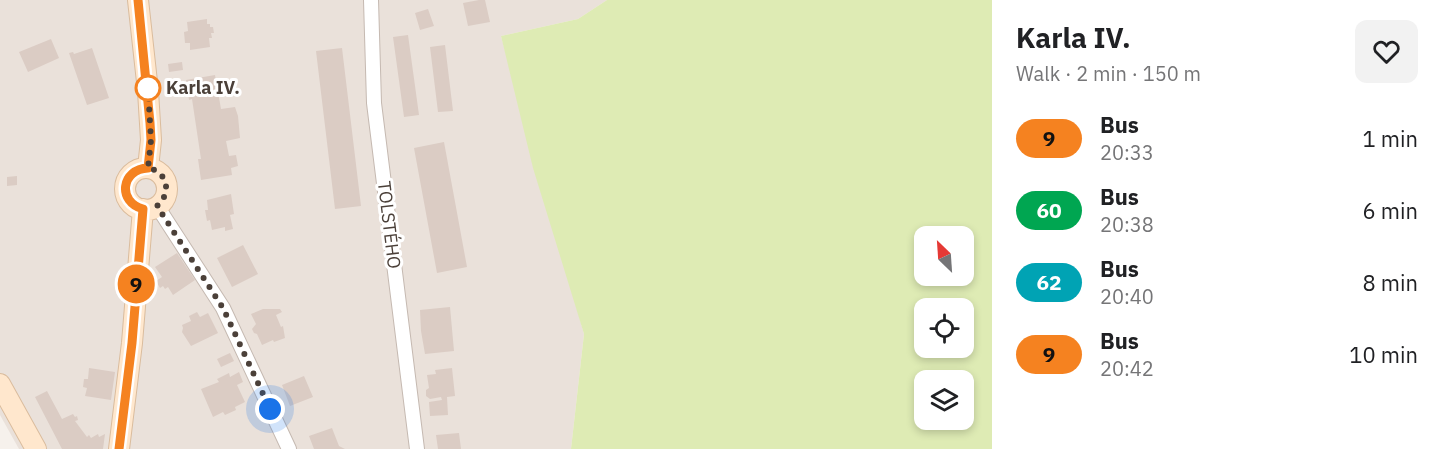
<!DOCTYPE html>
<meta charset="utf-8">
<style>
body{margin:0;font-family:"IBM Plex Sans",sans-serif;background:#f2f2f2;color:#202124;height:100vh;display:flex;flex-direction:column;font-size:22px;white-space:nowrap}
*{box-sizing:border-box;margin:0}
p{font-size:20px;color:#757577}
.icon{flex:none;width:33px;height:33px;fill:none;stroke:currentColor;stroke-width:2;stroke-linecap:round;stroke-linejoin:round}
.map{position:relative;flex:1;overflow:hidden}
.details{display:flex;flex-direction:column;background:#fff;width:450px}
.details>*{flex:none}
.badge{padding:0 12px;border-radius:20px;font-size:21px;line-height:39px}
.needle{width:39px;rotate:335deg}
.buttons{position:absolute;left:914px;top:226px;display:grid;gap:12px}
.buttons a{display:grid;place-items:center;width:60px;height:60px;border-radius:12px;background:#fff;box-shadow:0 3px 9px #0003;font-size:30px}
.you{position:absolute;width:30px;height:30px;margin:-15px;border:4px solid #fff;border-radius:50%;background:#1a73e8;box-shadow:0 0 0 9px #1a73e833}
.map>.badge{position:absolute;translate:-50% -50%;box-shadow:0 0 0 3px #fff}
.round{display:grid;place-items:center;flex:none;width:63px;height:63px;border-radius:12px;background:#f2f2f2}
.head{display:flex;align-items:center;justify-content:space-between;height:102px;padding:0 24px}
h1{font-size:28px;font-weight:700;line-height:45px}
ul{padding:0;list-style:none}
li{display:flex;align-items:center;gap:18px;height:72px;padding:0 24px}
li div{flex:1}
li b{display:block;font-size:22px}
li em{font-style:normal}
li .badge{min-width:66px;font-weight:700;text-align:center}
main{display:flex;flex:1;min-height:0}
.map>svg:first-child{display:block}
.residential{fill:#eae1da}
.green{fill:#deebb4;fill-rule:evenodd}
.building{fill:#dbccc4}
.lines{fill:none;stroke-linecap:round;stroke-linejoin:round}
.street-casing{stroke:#c5b9b1;stroke-width:16}
.secondary-casing{stroke:#dabc9d;stroke-width:22}
.street{stroke:#fff;stroke-width:14}
.secondary{stroke:#ffe7cd;stroke-width:20}
.line-casing{stroke:#fff;stroke-width:14}
.line{stroke:#f58220;stroke-width:9}
.walk{stroke:#4b4039;stroke-width:6;stroke-dasharray:0 10.8}
.stop-dot{fill:#fff;stroke:#f58220;stroke-width:3}
.labels{text-anchor:middle;stroke-width:6;stroke-linejoin:round;paint-order:stroke}
.stop-label{font-size:18px;font-weight:bold;fill:#4b4039;stroke:#fff;text-anchor:start}
.street-label{font-size:18px;fill:#4b4039;stroke:#fff}
</style>
<main>
<div class="map">
<svg width="992" height="449" viewBox="0 0 992 449">
<rect width="100%" height="100%" fill="#f6f1ec"/>
<!-- residential -->
<path class="residential" d="M0,0H607L578,19L501,36L584,334L571,449H19L0,415Z"/>
<!-- green -->
<path class="green" d="M607,0H992V449H571L584,334L533,168L501,36L578,19ZM924,237H963V276H924ZM924,309H963V348H924ZM924,381H963V420H924Z"/>
<!-- building -->
<path class="building" d="M479,0H485L490,22L468,26L463,3Z
M428,9L434,26L420,30L415,13Z
M207,19V24H210V27H213L214,33H211L212,38H209L210,47L190,50V43H185L184,32L188,31L187,22Z
M408,35L419,115L404,117L393,37Z
M51,39L59,58L28,72L19,52Z
M445,45L453,111L438,112L430,47Z
M92,48L109,98L87,105L69,53L73,52L74,54Z
M342,48L361,206L335,209L316,51Z
M182,62L183,70L169,72L168,64Z
M215,75L221,109L235,107L238,116L240,138L226,141L229,156L236,155L238,166L231,168L232,175L201,180L198,159H201L192,99L189,100L186,80Z
M444,142L467,267L437,273L414,148Z
M17,176V185L7,186V177Z
M231,194L234,214L230,215L233,229L225,231V227L212,230L210,220L207,221L205,210H208L207,200Z
M243,245L258,274L232,287L217,258Z
M177,253L195,280L173,295L168,287L165,289L163,286L160,288L156,281L162,277L155,267Z
M450,307L454,351L425,354L421,331L420,310Z
M263,309H280L282,312L276,315L281,327L283,326L285,338L274,342L273,340L262,345L257,334L254,333L252,329L256,324L251,314Z
M197,312L200,317L208,313L218,333L191,346L182,332L183,328L182,325L191,321L189,316Z
M230,353L234,361L221,367L217,359Z
M89,368L115,372L111,400L85,396L87,388L83,387L84,379H88Z
M452,368L455,396L447,397L448,415L430,416L429,402L442,400L441,397L430,399L426,396V390L429,388L427,375L436,374L435,370Z
M239,372L243,382L237,385L245,402L235,407L236,410L225,415L223,412L213,417L201,389L219,382L217,379L229,373L230,377Z
M304,376L313,397L290,406L282,385Z
M47,391L62,419L73,414L75,417L77,416L78,420L75,421L87,437L89,435L91,438L98,434L99,437L105,434L103,449H62L35,397Z
M332,428L339,446L345,449H314L309,436Z
M459,433L461,449H438L436,435Z"/>
<g class="lines">
<!-- street casing -->
<g class="street-casing">
<path id="street" d="M371,0L374,103L417,449
M157,206L223,308L289,449"/>
</g>
<!-- secondary casing -->
<g class="secondary-casing">
<path id="secondary" d="M138,0L148,91L151,140L148,168
M125 189a21 21 0 1 1 42 0a21 21 0 1 1-42 0Z
M0,384L36,449
M119,449L132,343L143,209"/>
</g>
<!-- street -->
<use href="#street" class="street"/>
<!-- secondary -->
<use href="#secondary" class="secondary"/>
</g>
<g class="lines">
<!-- line casing -->
<g class="line-casing">
<path id="line" d="M119,449L132,343L143,209C117,202 121,169 148,168L151,140L150,123L138,0"/>
</g>
<!-- line -->
<use href="#line" class="line"/>
<!-- walk -->
<path class="walk" d="M148,88L151,140L148,168C168,172 172,193 157,206L223,308L270,409"/>
</g>
<!-- markers -->
<circle class="stop-dot" cx="148" cy="88" r="12"/>
<g class="labels">
<!-- stop labels -->
<g class="stop-label">
<text x="166" y="94">Karla IV.</text>
</g>
<!-- street labels -->
<g class="street-label">
<text transform="translate(389 225) rotate(83)" y="6">TOLSTÉHO</text>
</g>
</g>
</svg>
<div class="buttons">
<a><svg class="needle" viewBox="-14 -14 28 28"><path d="M0-13l5 13h-10z" fill="#e53935"/><path d="M0 13l5-13h-10z" fill="#757577"/></svg></a>
<a><svg class="icon" aria-label="locate" viewBox="0 0 24 24"><circle cx="12" cy="12" r="6"/><path d="M12 2v4M12 18v4M2 12h4M18 12h4"/></svg></a>
<a><svg class="icon" aria-label="layers" viewBox="0 0 24 24"><path d="M12 4l9 5-9 5-9-5zM3 14l9 5 9-5"/></svg></a>
</div>
<div class="you" style="left:270px;top:409px"></div>
<b class="badge" style="left:136px;top:284px;background:#f58220;color:#111">9</b>
</div>
<section class="details">
<div class="head"><div><h1>Karla IV.</h1><p>Walk · 2 min · 150 m</p></div><a class="round"><svg class="icon" aria-label="heart" viewBox="0 0 24 24"><path d="M12 20l-8-8c-3-5 5-10 8-4 3-6 11-1 8 4z"/></svg></a></div>
<ul>
<li><span class="badge" style="background:#f58220;color:#111">9</span><div><b>Bus</b><p>20:33</p></div><em>1 min</em></li>
<li><span class="badge" style="background:#00a651;color:#fff">60</span><div><b>Bus</b><p>20:38</p></div><em>6 min</em></li>
<li><span class="badge" style="background:#00a3b4;color:#fff">62</span><div><b>Bus</b><p>20:40</p></div><em>8 min</em></li>
<li><span class="badge" style="background:#f58220;color:#111">9</span><div><b>Bus</b><p>20:42</p></div><em>10 min</em></li>
</ul>
</section>
</main>
